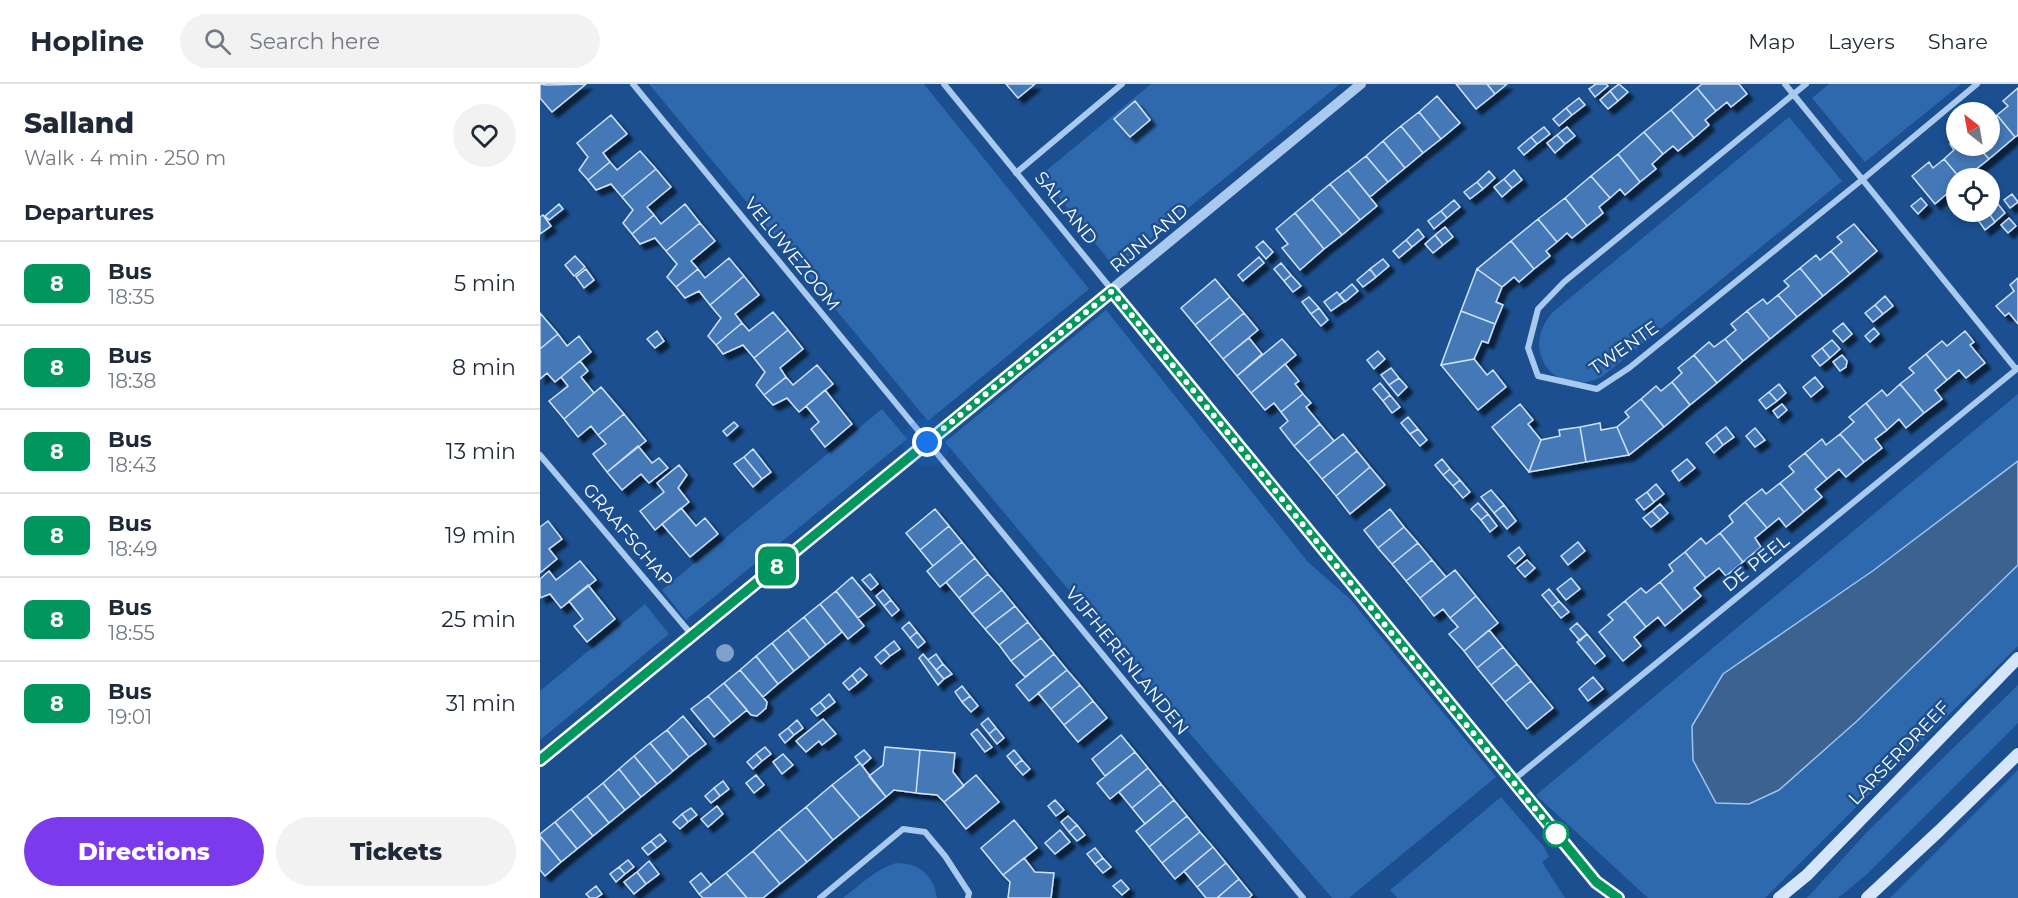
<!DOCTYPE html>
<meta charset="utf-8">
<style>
body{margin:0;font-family:Montserrat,sans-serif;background:#f2f2f3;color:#1f2937;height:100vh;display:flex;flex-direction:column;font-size:22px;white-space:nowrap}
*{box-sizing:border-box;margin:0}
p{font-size:20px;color:#747a83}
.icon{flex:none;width:33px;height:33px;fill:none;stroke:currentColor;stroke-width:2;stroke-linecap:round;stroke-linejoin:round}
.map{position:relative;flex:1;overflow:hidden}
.details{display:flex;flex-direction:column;background:#fff;width:540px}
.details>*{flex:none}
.badge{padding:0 12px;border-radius:9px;font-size:21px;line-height:39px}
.needle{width:39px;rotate:329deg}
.buttons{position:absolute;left:1406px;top:18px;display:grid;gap:12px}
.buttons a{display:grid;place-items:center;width:54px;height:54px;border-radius:50%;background:#fff;box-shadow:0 3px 9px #0003;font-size:30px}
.you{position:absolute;width:30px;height:30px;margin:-15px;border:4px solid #fff;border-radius:50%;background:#1a73e8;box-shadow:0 0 0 9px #1a73e833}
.map>.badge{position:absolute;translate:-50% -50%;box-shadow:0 0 0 3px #fff}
h2{padding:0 24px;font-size:22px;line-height:54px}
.round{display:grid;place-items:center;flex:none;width:63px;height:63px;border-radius:32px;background:#f2f2f3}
.summary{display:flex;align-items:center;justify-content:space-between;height:102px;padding:0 24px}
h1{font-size:28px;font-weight:800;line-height:45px}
.action{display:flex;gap:12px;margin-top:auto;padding:12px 24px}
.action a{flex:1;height:69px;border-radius:36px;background:#7c3aed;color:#fff;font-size:24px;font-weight:800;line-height:69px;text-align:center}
.action a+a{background:#f2f2f3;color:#1f2937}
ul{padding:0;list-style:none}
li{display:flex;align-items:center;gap:18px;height:84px;padding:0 24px;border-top:2px solid #e0e1e3}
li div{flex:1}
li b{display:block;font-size:22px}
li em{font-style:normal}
li .badge{min-width:66px;font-weight:700;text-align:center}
header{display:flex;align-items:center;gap:36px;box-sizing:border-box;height:84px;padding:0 30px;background:#fff;border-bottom:2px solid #e0e1e3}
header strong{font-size:28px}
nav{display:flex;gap:33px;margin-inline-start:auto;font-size:21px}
.search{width:420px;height:54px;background:#f2f2f3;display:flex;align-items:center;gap:15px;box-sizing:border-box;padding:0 21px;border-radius:33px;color:#747a83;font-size:22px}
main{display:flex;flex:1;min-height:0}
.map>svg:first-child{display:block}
.green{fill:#2e69ad}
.water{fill:#3c6290;stroke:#9cc4f0;stroke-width:1.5}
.building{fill:#4478b7;stroke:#cfe3fa;stroke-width:1.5;filter:url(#shadow)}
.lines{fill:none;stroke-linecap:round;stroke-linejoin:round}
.minor{stroke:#a9c9ee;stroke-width:6}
.tertiary{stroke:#a9c9ee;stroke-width:10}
.secondary{stroke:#d6e6fa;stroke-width:12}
.tree{fill:#7ea0ca}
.line-casing{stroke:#fff;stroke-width:14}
.line{stroke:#00965e;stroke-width:9}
.walk{stroke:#fff;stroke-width:6;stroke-dasharray:0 10.8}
.stop-dot{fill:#fff;stroke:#00965e;stroke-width:3}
.labels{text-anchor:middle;stroke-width:5;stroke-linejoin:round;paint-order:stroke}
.street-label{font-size:18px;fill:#fff;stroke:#1b4f8f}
</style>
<header>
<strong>Hopline</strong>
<div class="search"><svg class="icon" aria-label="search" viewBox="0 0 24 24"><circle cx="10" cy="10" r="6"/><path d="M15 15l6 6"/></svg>Search here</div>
<nav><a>Map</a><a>Layers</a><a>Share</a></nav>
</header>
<main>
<section class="details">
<div class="summary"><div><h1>Salland</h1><p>Walk · 4 min · 250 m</p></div><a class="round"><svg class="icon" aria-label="heart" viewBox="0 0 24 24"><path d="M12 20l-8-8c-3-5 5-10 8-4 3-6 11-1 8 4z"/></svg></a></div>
<h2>Departures</h2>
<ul>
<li><span class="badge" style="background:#00965e;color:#fff">8</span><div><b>Bus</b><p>18:35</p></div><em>5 min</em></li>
<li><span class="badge" style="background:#00965e;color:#fff">8</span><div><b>Bus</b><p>18:38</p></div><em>8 min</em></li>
<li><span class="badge" style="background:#00965e;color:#fff">8</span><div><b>Bus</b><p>18:43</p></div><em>13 min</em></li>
<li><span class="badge" style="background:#00965e;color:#fff">8</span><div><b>Bus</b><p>18:49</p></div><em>19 min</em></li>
<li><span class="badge" style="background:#00965e;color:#fff">8</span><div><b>Bus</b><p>18:55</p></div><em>25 min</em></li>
<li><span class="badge" style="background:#00965e;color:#fff">8</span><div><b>Bus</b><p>19:01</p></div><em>31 min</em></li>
</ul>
<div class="action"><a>Directions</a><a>Tickets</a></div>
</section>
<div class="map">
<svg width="1478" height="814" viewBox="0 0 1478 814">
<defs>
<filter id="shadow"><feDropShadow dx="5.5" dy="5.5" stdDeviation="1.5" flood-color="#0009"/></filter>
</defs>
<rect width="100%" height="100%" fill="#1b4f8f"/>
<!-- green -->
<path class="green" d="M109,0H384L549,205L388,337Z
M611,0H800L575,184L501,91Z
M1289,0H1421L1325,78L1272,14Z
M1249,33L1302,97L1063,292C1017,317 977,267 1013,228Z
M566,226L768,478L810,515L956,693L809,814H792L614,608L405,358Z
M1478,310V377L1334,486L1209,720L1239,706L1317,637L1478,481V562L1225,814H1108L996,711Z
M342,325L367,355L146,536L122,506Z
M105,520L129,550L0,656V607Z
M1478,601V639L1326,791L1298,814H1267L1327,748Z
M1478,686V814H1350Z
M961,713L1004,763L1009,773L1002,778L1025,814H857L850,806Z
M356,779C379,779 394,791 397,814H303C320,801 336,785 356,779Z"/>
<!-- water -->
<path class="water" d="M1478,377V481L1317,637L1239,706L1209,720L1176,719L1153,676L1152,642L1183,590L1334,486Z"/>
<!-- building -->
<path class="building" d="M0,0L7,1L46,0L12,28L0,14Z
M466,0H495L478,14Z
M916,0H947L955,10L936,25Z
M947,0H967L955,10Z
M1056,0H1066L1068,2L1055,13L1049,5Z
M1079,0L1088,8L1078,17L1070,7Z
M1162,0H1199L1207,10L1191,23L1187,18L1176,27L1157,4Z
M1157,4L1176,27L1165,36L1169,41L1154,54L1131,26Z
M1478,4V51L1475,53L1457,31L1468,22L1463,17Z
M1070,7L1078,17L1068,25L1060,16Z
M897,12L920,39L901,55L879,28Z
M1039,14L1045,21L1032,31L1026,24Z
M595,17L610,36L590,53L574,35Z
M1026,24L1032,31L1019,42L1013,35Z
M1131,26L1154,54L1138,67L1133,62L1123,70L1104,48Z
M879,28L901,55L883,69L861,42Z
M71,31L87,50L63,69L70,78L48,96L39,86L48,73L37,59Z
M1457,31L1475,53L1449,75L1437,62H1449V37Z
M861,42L883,69L865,84L843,57Z
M1004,43L1010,50L997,60L991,53Z
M1027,43L1035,52L1025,60L1017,51Z
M1104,48L1123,70L1112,80L1116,85L1100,98L1078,70Z
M1017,51L1025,60L1015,69L1007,59Z
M991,53L997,60L984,71L978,64Z
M1416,56V62H1437L1449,75L1425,94H1420L1404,75L1414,66L1410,60Z
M843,57L865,84L848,98L826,72Z
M100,67L116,85L82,113L71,100L56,106L48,96L70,78L77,86Z
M1078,70L1100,98L1085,111L1080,105L1070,114L1051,92Z
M826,72L848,98L830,113L808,86Z
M1404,75L1420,94H1416V102L1395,120L1372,92L1389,78L1393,84Z
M116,85L131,103L107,123L114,131L92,150L83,139L93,126L82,113Z
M808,86L837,122L820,136L790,100Z
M974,86L982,96L972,104L964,95Z
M949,87L955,94L943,105L937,98Z
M1051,92L1070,114L1059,123L1063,129L1047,142L1025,114Z
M964,95L972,104L962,113L954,103Z
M937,98L943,105L930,115L924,108Z
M790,100L820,136L802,151L772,115Z
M1472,110L1478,118L1470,124L1464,116Z
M1025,114L1047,142L1032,154L1027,149L1017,158L998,135Z
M1381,114L1387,121L1378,130L1371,122Z
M772,115L802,151L784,165L755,129Z
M914,116L920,123L907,134L901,127Z
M19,120L23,125L9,136L5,132Z
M145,120L160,139L126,167L115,154L100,160L92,150L114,131L121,140Z
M1458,120L1465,129L1455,138L1448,128Z
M901,127L907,134L894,145L888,137Z
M1448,128L1455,138L1445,146L1438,136Z
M755,129L784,165L760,186L742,164L748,160L736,145Z
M3,131L11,142L0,150V133Z
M1469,134L1476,142L1468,149L1461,141Z
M998,135L1017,158L1006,167L1010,172L994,185L971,157Z
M160,139L175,157L151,177L158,185L136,203L127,193L137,180L126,167Z
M1314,140L1337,167L1310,190L1291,167L1302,158L1297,153Z
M905,143L913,153L903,161L895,151Z
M878,145L884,153L872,163L866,156Z
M895,151L903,161L893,169L885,160Z
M866,156L872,163L859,174L853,167Z
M723,157L733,168L726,175L716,163Z
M971,157L994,185L979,198L974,193L962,203L937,185Z
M1291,167L1310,190L1283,212L1260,184L1276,171L1280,176Z
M35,172L45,183L34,192L25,181Z
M719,173L724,179L703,197L698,191Z
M189,174L204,192L170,221L159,207L145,214L136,203L158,185L165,194Z
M843,175L849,182L836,193L830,185Z
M741,179L751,191L744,197L734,185Z
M1260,184L1283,212L1257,233L1238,211L1249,202L1244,197Z
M46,185L54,196L44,204L36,193Z
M830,185L836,193L823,203L817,196Z
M937,185L962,203L956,218L963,221L955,240L921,227Z
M751,191L761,202L753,208L744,197Z
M204,192L219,211L195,230L202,239L176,261L168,252L181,234L170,221Z
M1478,194V240L1469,229L1465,232L1456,222L1474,207L1470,201Z
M675,195L690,213L655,241L641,224Z
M812,200L818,207L805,218L799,211Z
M797,208L805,217L791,227L784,218Z
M1238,211L1257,233L1230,255L1207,227L1223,215L1227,220Z
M1345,212L1353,222L1343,230L1335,221Z
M690,213L704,229L669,258L655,241Z
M769,213L779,224L771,230L762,218Z
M1335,221L1343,230L1333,238L1325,229Z
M779,224L788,236L781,242L771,230Z
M921,227L955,240L948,259L942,257L934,275L901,281Z
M1207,227L1230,255L1203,277L1185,255L1196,246L1191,240Z
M233,228L248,246L214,274L203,261L183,270L176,261L202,239L209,247Z
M0,229L18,250L0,265Z
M704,229L718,246L683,275L669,258Z
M1303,239L1312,250L1303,258L1293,247Z
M1334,244L1339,250L1330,258L1325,252Z
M248,246L263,265L240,284L246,293L224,311L216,301L225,288L214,274Z
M117,247L124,257L115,264L107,255Z
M1425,247L1434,258L1430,261L1445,279L1426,294L1419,286L1407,296L1386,270L1402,257L1407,262Z
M18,250L27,262L39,252L51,268L15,298L7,289L0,295V265Z
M709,254L722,270L697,292L683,275Z
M742,255L756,271L711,309L697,292Z
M1185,255L1203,277L1177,299L1154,271L1169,258L1174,263Z
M1292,256L1300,265L1290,274L1282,264Z
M1282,264L1290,274L1280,282L1272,272Z
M838,267L845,275L834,285L827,276Z
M1386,270L1407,296L1395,306L1402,315L1384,329L1360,300L1374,289L1369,284Z
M1154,271L1177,299L1150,321L1132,298L1142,289L1138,284Z
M1302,271L1307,277L1306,283L1300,287L1293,278Z
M934,275L947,291L953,286L966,303L938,326L901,281Z
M40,277L48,287L41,293L54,309L24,335L9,317L28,302L21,293Z
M745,280L759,297L755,300L763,310L741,328L734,319L725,326L711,309Z
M277,281L293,300L259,328L247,314L233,321L224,311L246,293L253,301Z
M851,284L859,294L849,301L841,291Z
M1275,293L1283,303L1271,313L1263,303Z
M859,294L867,303L858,312L849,301Z
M1132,298L1150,321L1124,343L1101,315L1116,302L1121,307Z
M840,299L850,311L843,317L833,305Z
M1239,300L1246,309L1237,317L1229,308Z
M1360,300L1384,329L1366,344L1359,335L1347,346L1326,319L1342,306L1347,312Z
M61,303L84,330L58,351L51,342L38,353L24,335Z
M285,306L312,340L285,363L271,345L279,338L266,322Z
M1229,308L1237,317L1226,325L1219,316Z
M763,310L771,319L766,323L780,340L754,362L740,344L748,337L741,328Z
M850,311L860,323L852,329L843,317Z
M1101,315L1124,343L1089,371L1077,343L1089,333L1085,328Z
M1326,319L1347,346L1335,355L1342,364L1324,378L1300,350L1314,338L1309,333Z
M980,320L993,336L988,340L1001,356L989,388L952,343Z
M1242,320L1247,326L1238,334L1233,327Z
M84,330L106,357L67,388L53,370L66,360L58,351Z
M868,333L878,345L870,350L861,339Z
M194,338L198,342L187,352L183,347Z
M1060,339L1061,346L1077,343L1089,371L1046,378L1040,343Z
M780,340L794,357L768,378L754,362Z
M1040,343L1046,378L989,388L1001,356L1020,352L1019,346Z
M1186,343L1194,353L1183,361L1176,351Z
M1215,344L1225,356L1215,363L1206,352Z
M878,345L887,356L880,362L870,350Z
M803,350L817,367L782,395L768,378Z
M1300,350L1324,378L1306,393L1299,385L1287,395L1265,369L1282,355L1286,361Z
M1176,351L1183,361L1174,369L1166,359Z
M98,362L112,379L119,374L128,384L109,399L101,390L82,406L67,388Z
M213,365L231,388L222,395L204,373Z
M817,367L830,383L796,412L782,395Z
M1265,369L1287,395L1275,405L1282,413L1264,428L1240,399L1254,388L1249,382Z
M204,373L222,395L213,403L194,380Z
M902,375L910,385L903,391L895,381Z
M1147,375L1155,384L1139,397L1132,387Z
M139,381L147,391L138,404L149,418L115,446L100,427L124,408L117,399Z
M830,383L845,401L810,430L796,412Z
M910,385L920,396L913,402L903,391Z
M920,396L930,408L923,414L913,402Z
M1240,399L1264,428L1246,443L1239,434L1227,444L1205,418L1222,405L1226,410Z
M1116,400L1124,410L1114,418L1107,408Z
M951,406L964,421L954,429L941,413Z
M1107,408L1114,418L1104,426L1096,416Z
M1205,418L1227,444L1215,454L1221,463L1203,478L1180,449L1193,438L1189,432Z
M938,419L948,430L941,436L931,425Z
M1120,420L1128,429L1120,436L1112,427Z
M964,421L976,437L967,445L954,429Z
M141,424L156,442L165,434L178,450L150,473L122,440Z
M395,425L409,442L380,466L366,449Z
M850,425L864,443L838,464L824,446Z
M1112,427L1120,436L1111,443L1103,434Z
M948,430L957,442L950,448L941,436Z
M8,437L22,455L9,465L17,475L0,489V443Z
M409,442L422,458L393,482L380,466Z
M864,443L878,459L852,480L838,464Z
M1180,449L1203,478L1186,492L1179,484L1166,494L1145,468L1161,454L1166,460Z
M422,458L435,474L400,503L387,487Z
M1038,458L1045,467L1028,481L1021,472Z
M878,459L892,476L866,497L852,480Z
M979,463L985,471L975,480L968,472Z
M1145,468L1166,494L1154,504L1161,512L1143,527L1120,498L1133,487L1129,481Z
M435,474L448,490L419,514L406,498Z
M892,476L906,493L880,514L866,497Z
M987,476L995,484L985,493L977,484Z
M40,477L56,496L21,524L10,510L0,514V495L9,487L16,496Z
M915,486L936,512L910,534L903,525L894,532L880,514Z
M330,490L338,500L331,506L322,496Z
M448,490L462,506L432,530L419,514Z
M312,493L335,521L318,534L296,507Z
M1031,494L1040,505L1026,516L1017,505Z
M1120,498L1143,527L1125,542L1118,533L1106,543L1085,517L1101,504L1106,509Z
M48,501L75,535L47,558L34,542L43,535L29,517Z
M1009,505L1019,517L1012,523L1002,511Z
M343,506L351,516L344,522L336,512Z
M462,506L475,522L445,545L432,530Z
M296,507L324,542L308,555L280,520Z
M936,512L958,539L924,567L909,550L918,543L910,534Z
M351,516L359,526L352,532L344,522Z
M1019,517L1029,528L1021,534L1012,523Z
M1085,517L1106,543L1094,553L1101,562L1083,577L1059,548L1073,536L1068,531Z
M280,520L302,548L286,561L264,533Z
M475,522L488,538L459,561L445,545Z
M264,533L286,561L270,574L248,546Z
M369,538L377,548L370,554L362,544Z
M488,538L501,554L471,577L459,561Z
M1037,539L1047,550L1040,557L1030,545Z
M248,546L270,574L254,587L232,559Z
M949,546L963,563L937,584L924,567Z
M377,548L385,558L378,564L370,554Z
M1047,550L1065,572L1055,580L1037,558Z
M501,554L514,570L485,593L471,577Z
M354,557L360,565L350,572L344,565Z
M232,559L254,587L238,600L216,572Z
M963,563L977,580L951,601L937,584Z
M344,565L350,572L341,580L335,573Z
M383,570L404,595L398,601L379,574Z
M396,570L403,580L396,586L388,576Z
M514,570L527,586L489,617L476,601Z
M216,572L238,600L223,613L200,586Z
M403,580L412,590L404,595L396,586Z
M977,580L991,597L965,618L951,601Z
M320,584L327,591L318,599L312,591Z
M200,586L227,618L226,624L217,632L211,631L184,599Z
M527,586L540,601L511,625L498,609Z
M312,591L318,599L309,606L303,599Z
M1053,593L1063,605L1048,617L1039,605Z
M991,597L1013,624L987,645L965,618Z
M184,599L207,626L191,639L168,612Z
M540,601L553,617L524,641L511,625Z
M422,602L430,612L422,618L415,608Z
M289,610L295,618L286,625L280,618Z
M168,612L191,639L174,653L151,625Z
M430,612L438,622L431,628L422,618Z
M553,617L567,634L538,658L524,641Z
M280,618L286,625L277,632L271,625Z
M143,632L166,660L149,673L127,646Z
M448,634L456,644L449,650L441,640Z
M283,635L296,650L282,661L279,657L266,668L256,657Z
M257,636L263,644L254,651L248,644Z
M248,644L254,651L245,659L239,651Z
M456,644L464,654L457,660L449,650Z
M437,645L452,663L445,668L431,650Z
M127,646L149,673L133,687L110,659Z
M581,651L595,668L565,692L552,675Z
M110,659L133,687L117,700L94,672Z
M225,663L231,670L222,677L216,670Z
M345,663L380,666L376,709L354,706L346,713L329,692L343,681Z
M324,666L331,674L322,682L315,673Z
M380,666L415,669L413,688L424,702L404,718L397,711L376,709Z
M474,666L482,676L475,682L467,672Z
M595,668L608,684L570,715L557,699Z
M216,670L222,677L213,685L207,678Z
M243,670L253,681L242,690L233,678Z
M94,672L117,700L101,713L79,685Z
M482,676L490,685L483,691L475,682Z
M320,679L346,713L320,734L292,701Z
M608,684L621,700L592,724L579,708Z
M79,685L101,713L85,726L63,699Z
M216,691L224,701L214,709L206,699Z
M436,691L459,718L426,745L404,718Z
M183,697L189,705L180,712L174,704Z
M63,699L85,726L69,739L47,712Z
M621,700L634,716L605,740L592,724Z
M292,701L320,734L293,756L266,723Z
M174,704L180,712L171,719L165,712Z
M47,712L69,739L53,752L31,725Z
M515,716L524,726L516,732L508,722Z
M634,716L647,732L609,763L596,747Z
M177,722L183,730L168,743L161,735Z
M266,723L293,756L267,778L239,745Z
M151,724L157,731L148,738L142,730Z
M31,725L53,752L37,765L15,738Z
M142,730L148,738L140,745L133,738Z
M528,732L537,741L529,748L521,738Z
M647,732L660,748L622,779L609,763Z
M474,736L497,764L463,791L441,764Z
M15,738L37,765L21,778L0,752V750Z
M537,741L545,751L537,757L529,748Z
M239,745L267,778L240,800L213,767Z
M520,746L530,758L515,770L505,759Z
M660,748L673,763L635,795L622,779Z
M120,750L126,757L117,764L111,757Z
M0,752L21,778L5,792L0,786Z
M111,757L117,764L108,771L102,764Z
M673,763L686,779L657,803L644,787Z
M555,764L563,774L555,780L547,770Z
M213,767L240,800L223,814H207L186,789Z
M484,774L495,788L514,789L511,814H468L470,798L463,791Z
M563,774L571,783L563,789L555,780Z
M88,776L94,783L85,790L79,783Z
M109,777L119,790L106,800L97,788Z
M686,779L699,795L677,814H666L657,803Z
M79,783L85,790L76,798L70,790Z
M97,788L106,800L94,810L84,798Z
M161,789L171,801L159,810L150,798Z
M186,789L207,814H163L159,810Z
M699,795L712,811L709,814H677Z
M581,796L589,805L582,811L573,802Z
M56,802L62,810L56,814H50L46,810Z"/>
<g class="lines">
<!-- minor -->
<path class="minor" d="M93,0L763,814
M404,0L572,206
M1245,0L1476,285
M1266,0L1024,198L998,225L988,264L998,292L1057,305L1089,284L1323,95L1437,0
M476,89L582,0
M0,371L152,551
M972,697L1478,284
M280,814L363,745L385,748L405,772L429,809L428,814"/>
<!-- tertiary -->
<path class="tertiary" d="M572,207L1056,798L1078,814
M0,676L821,0"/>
<!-- secondary -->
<path class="secondary" d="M1239,814L1267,791L1478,574
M1327,814L1399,747L1478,670"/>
</g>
<!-- trees -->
<circle class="tree" cx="185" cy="569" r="9"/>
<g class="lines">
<!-- line casing -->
<g class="line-casing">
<path id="line" d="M0,676L572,207L1056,798L1078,814"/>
</g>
<!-- line -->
<use href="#line" class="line"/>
<!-- walk -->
<path class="walk" d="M387,358L572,207L1019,754L1016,750"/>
</g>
<!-- markers -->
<circle class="stop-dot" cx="1016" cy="750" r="12"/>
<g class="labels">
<!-- street labels -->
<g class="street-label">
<text transform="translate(526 124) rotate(51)" y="6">SALLAND</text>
<text transform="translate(609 154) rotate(-40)" y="6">RIJNLAND</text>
<text transform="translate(252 170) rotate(51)" y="6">VELUWEZOOM</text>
<text transform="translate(1084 264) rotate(-35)" y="6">TWENTE</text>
<text transform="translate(88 451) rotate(50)" y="6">GRAAFSCHAP</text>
<text transform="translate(1216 479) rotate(-39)" y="6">DE PEEL</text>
<text transform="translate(587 577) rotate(51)" y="6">VIJFHERENLANDEN</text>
<text transform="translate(1359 669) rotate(-46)" y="6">LARSERDREEF</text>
</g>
</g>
</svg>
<div class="buttons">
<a><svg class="needle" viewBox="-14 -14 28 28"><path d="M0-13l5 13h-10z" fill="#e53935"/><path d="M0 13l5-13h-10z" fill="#747a83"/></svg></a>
<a><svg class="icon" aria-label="locate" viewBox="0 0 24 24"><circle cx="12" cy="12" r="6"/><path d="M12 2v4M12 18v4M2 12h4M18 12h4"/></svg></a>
</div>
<div class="you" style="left:387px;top:358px"></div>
<b class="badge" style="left:237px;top:482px;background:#00965e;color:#fff">8</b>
</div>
</main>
